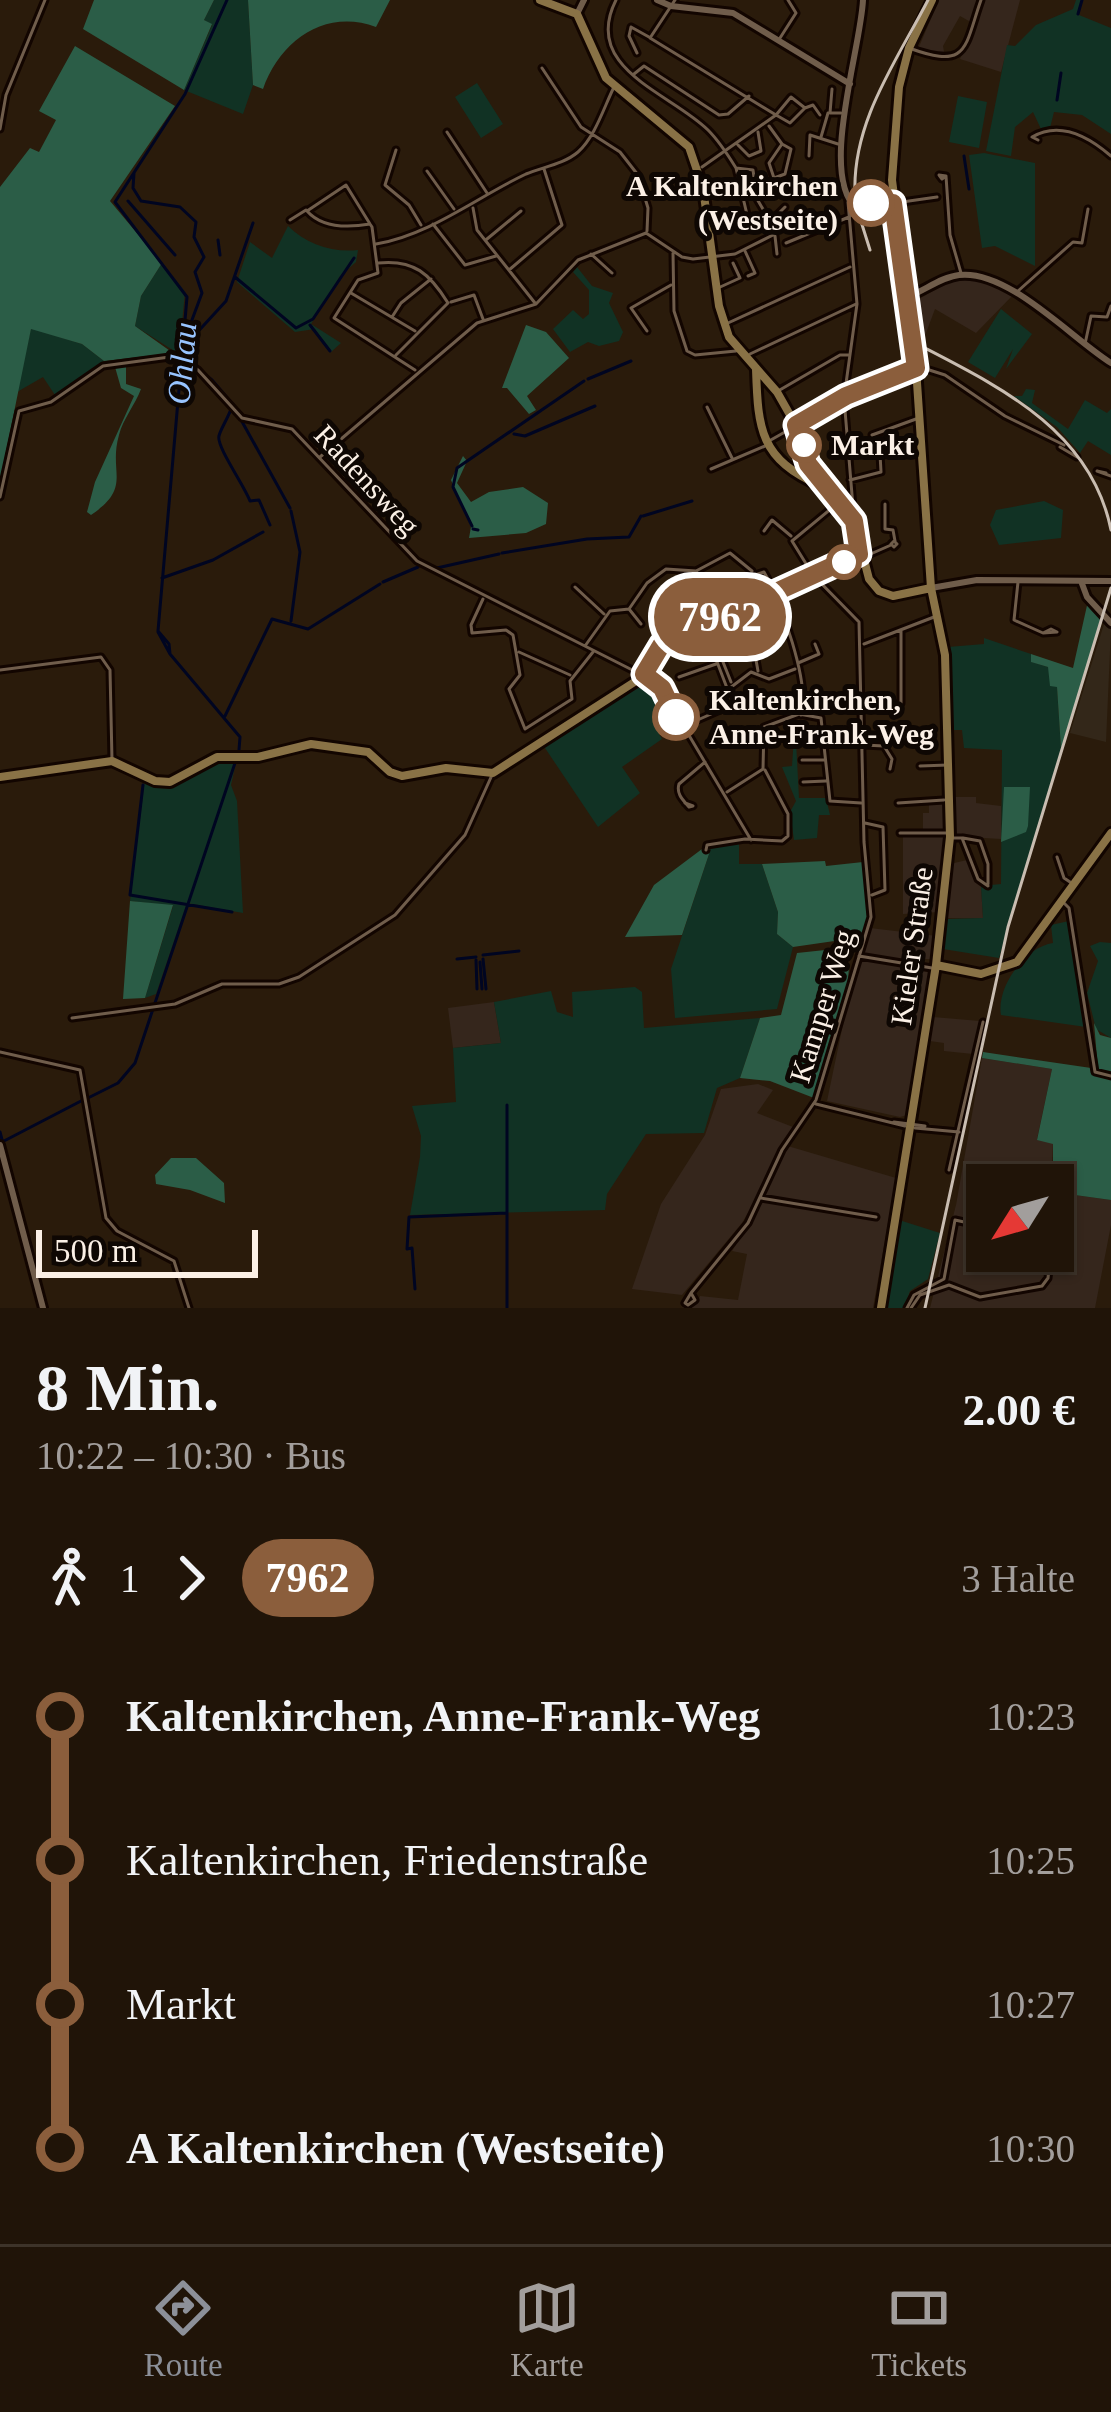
<!DOCTYPE html>
<html lang="de">
<meta charset="utf-8">
<style>
body{margin:0;font-family:Georgia,serif;background:#2d2116;color:#f1f3f6;height:100vh;display:flex;flex-direction:column;font-size:45px;white-space:nowrap}
*{box-sizing:border-box;margin:0}
p{font-size:39px;color:#a29e9c}
.icon{flex:none;width:66px;height:66px;fill:none;stroke:currentColor;stroke-width:2;stroke-linecap:round;stroke-linejoin:round}
.map{position:relative;height:1308px;overflow:hidden}
.panel{display:flex;flex-direction:column;background:#201408;flex:1}
.panel>*{flex:none}
.badge{padding:0 24px;border-radius:39px;font-size:42px;line-height:78px}
.needle{width:78px;rotate:233deg}
.tools{position:absolute;left:966px;top:1164px;display:grid;gap:24px}
.tools a{display:grid;place-items:center;width:108px;height:108px;border-radius:0px;background:#201408;box-shadow:0 3px 9px #0004,0 0 0 3px #3d3329;font-size:60px}
.scale{position:absolute;left:36px;bottom:30px;width:222px;box-sizing:border-box;padding-left:12px;border:6px solid #fbf0e6;border-top:0;font-size:33px;line-height:42px;white-space:nowrap;color:#fbf0e6;-webkit-text-stroke:9px #0e0703;paint-order:stroke}
.map>.badge{position:absolute;translate:-50% -50%;box-shadow:0 0 0 6px #fff}
.legs{display:flex;align-items:center;gap:18px;height:132px;padding:0 36px;font-size:39px}
.legs p{margin-inline-start:auto}
.summary{display:flex;align-items:center;justify-content:space-between;height:204px;padding:0 36px}
h1{font-size:66px;font-weight:600;line-height:90px}
ul{padding:0 36px;list-style:none}
li{display:flex;align-items:center;gap:42px;height:144px;font-size:45px}
li i{display:grid;place-items:center;width:18px;height:100%;margin:0 15px;background:currentColor}
li i::after{content:'';width:30px;height:30px;margin:-15px;border:9px solid;border-radius:50%;background:#201408}
li p{margin-inline-start:auto}
li:first-child i{background:linear-gradient(#0000 50%,currentColor 0)}
li:last-child i{background:linear-gradient(currentColor 50%,#0000 0)}
.tab-bar{display:flex;justify-content:space-around;align-items:center;height:168px;border-top:3px solid #3d3329;background:#201408;font-size:33px;color:#a29e9c}
.tab-bar a{display:grid;justify-items:center;gap:6px}
.tab-bar .active{color:#8c9099}
.map>svg:first-child{display:block}
.commercial{fill:#35261c}
.industrial{fill:#332719}
.green{fill:#113224}
.forest{fill:#2b5d47}
.lines{fill:none;stroke-linecap:round;stroke-linejoin:round}
.stream{stroke:#000521;stroke-width:3}
.minor-casing{stroke:#120500;stroke-width:9}
.tertiary-casing{stroke:#120500;stroke-width:12}
.secondary-casing{stroke:#120500;stroke-width:14}
.minor{stroke:#705d4b;stroke-width:3}
.tertiary{stroke:#705d4b;stroke-width:6}
.secondary{stroke:#897246;stroke-width:8}
.rail{stroke:#c9bdb1;stroke-width:3}
.line-1-casing{stroke:#fff;stroke-width:27}
.line-1{stroke:#8b5e3c;stroke-width:18}
.stop-1-dot{fill:#fff;stroke:#8b5e3c;stroke-width:6}
.labels{text-anchor:middle;stroke-width:10;stroke-linejoin:round;paint-order:stroke}
.stop-label{font-size:30px;font-weight:bold;fill:#fbf0e6;stroke:#0e0703;text-anchor:start}
.street-label{font-size:30px;fill:#fbf0e6;stroke:#0e0703}
.water-label{font-size:33px;font-style:italic;fill:#98c4ff;stroke:#0e0703}
</style>
<div class="map">
<svg width="1111" height="1308" viewBox="0 0 1111 1308">
<rect width="100%" height="100%" fill="#2a1b0b"/>
<!-- commercial -->
<path class="commercial" d="M939,0H1020L1001,72L960,59L976,25L960,16L943,46L945,57L918,49Z
M959,277L974,278L1013,295L976,333L935,309L923,341L915,335V301Z
M954,797H976V803L1001,806V839L952,836Z
M929,802H948L940,912L903,914V834L923,832V813H929Z
M967,860L981,886L983,918H947L950,864Z
M870,928L937,936L930,959H892V963L931,973L907,1115L900,1117L827,1101L855,967Z
M494,1002L501,1043L453,1048L448,1008Z
M933,1017L980,1021L973,1054L944,1051V1043L930,1041Z
M982,1058L1052,1069L1037,1139L1053,1143L1051,1185H987V1251H1053V1192L1111,1200V1225L1095,1308H930L956,1205Z
M758,1084L773,1090L757,1113L793,1127L781,1144L896,1178L873,1308H682L698,1302L700,1296L738,1300L747,1254L732,1251L763,1202L833,1210L758,1196L742,1223L682,1295L632,1289L661,1204L705,1135L721,1089Z"/>
<!-- industrial -->
<path class="industrial" d="M1105,621L1111,628L1106,742L1070,733Z"/>
<!-- green -->
<path class="green" d="M214,0H248L253,85L243,114L184,90L212,25L204,20Z
M1076,0H1081L1079,15L1111,28V134L1082,115L1054,112L1050,128L1041,129L1033,112L1015,127L1011,156L986,151L1007,45L1015,46L1036,25L1073,9Z
M477,83L503,124L481,138L455,97Z
M958,96L987,102L979,148L949,142Z
M984,153L1035,163V266L995,246L982,248L969,155Z
M288,226C306,244 333,253 358,250L356,262L340,276L311,324L341,343L331,352L315,329L295,332L237,282L250,242L272,258Z
M162,263L185,292L179,354L135,326L141,296Z
M577,267L592,286L613,293L609,303L623,332L619,341L599,346L588,342L570,352L553,329L573,310L583,319L589,314V290L573,272Z
M1001,309L1032,334L1006,369L1013,349L995,378L968,362Z
M31,328L82,344L104,361L55,395L43,377L17,392Z
M1026,389L1035,390L1032,403L1068,429L1085,400L1107,413L1111,409V455L1088,441L1080,453L1057,427L1014,396H1022Z
M1044,501L1063,510L1061,538L999,545L990,525L996,510Z
M984,638L1031,654L1032,662L1048,667L1057,687L1061,749L999,958L943,949L946,919L983,918L981,886L1001,884L1002,750L964,748L962,730H953L948,647L984,644Z
M647,672L657,681L676,722L659,734L662,739L622,767L640,793L598,827L543,745Z
M795,722L799,798H826L830,815H819L817,838L794,840L790,812L796,801L782,767L792,766Z
M237,758L231,785L237,801L243,913L187,903L156,994L145,998L173,906L130,901L145,778L170,784L213,761Z
M739,844V864H762L778,912L777,934L793,947L777,1009L675,1018L671,969L710,851L706,846Z
M1069,921L1086,1027L1001,1015C996,987 1025,947 1053,943L1051,925Z
M1100,942L1111,943V1038L1096,1029L1087,993L1098,961L1090,946Z
M635,987L642,992L644,1028L760,1018L740,1078L717,1088L704,1133L646,1134L607,1194L605,1210L410,1215L420,1157L421,1136L412,1106L456,1102L453,1048L501,1043L494,1002L551,991L557,1012L573,1017L572,992Z
M899,1220L940,1233L928,1279L910,1291L904,1308H887Z"/>
<!-- forest -->
<path class="forest" d="M94,0H214L204,20L212,24L184,90L83,29Z
M248,0H390L376,27C326,8 280,40 263,89L253,85Z
M75,46L175,106L110,201L162,263L141,296L135,326L173,353L104,361L82,344L31,329L0,481V187L30,148L39,152L56,120L39,111Z
M526,325L546,332L569,358L527,396L536,410L529,414L507,388H502Z
M126,365V384L141,389C135,405 123,419 119,435C108,473 133,487 91,515L87,512L95,482L134,396L121,388L115,367Z
M463,456L467,461L457,483L471,502L489,492L523,487L548,503L546,524L526,533L469,538L471,527L451,480Z
M1088,601L1103,618L1061,749L1057,687L1050,686L1048,667L1031,662V654L1073,668Z
M1004,787H1030L1028,826L1026,832L1001,842Z
M706,846L710,851L682,935L625,937L654,885Z
M825,861L826,866L863,862L869,917L862,937L793,947L777,934L778,912L762,864Z
M130,901L173,905L145,998L123,999Z
M825,950L823,970L849,968L847,989L814,1098L770,1081L740,1078L760,1018L781,1015L797,953Z
M1094,1023L1100,1035L1111,1038V1200L1053,1192V1144L1037,1140L1052,1069L982,1058L983,1052L1098,1069Z
M171,1158H196L224,1183L225,1203L190,1190L156,1184L155,1175Z"/>
<g class="lines">
<!-- stream -->
<path class="stream" d="M227,0L185,94L115,202L187,297L158,631L169,644L170,654L240,737L239,750
M1078,14L1082,0
M1057,100L1061,73
M964,156L969,189
M134,173L133,188L141,201L180,207L196,222L194,237L204,257L195,272L202,293L186,336
M128,201L175,255
M218,240L220,255
M235,277L296,328L313,319L354,258
M310,325L330,351
M182,349L226,301L253,223
M181,356L212,380L242,415
M181,361L202,376
M588,379L631,361
M216,392L240,418L290,508
M231,409C228,418 220,430 219,436C216,446 244,485 250,501L259,500L270,525
M514,434L525,436L595,406
M291,511L300,552L291,621
M643,516L692,501
M472,526L453,487L457,468L584,381
M473,529L478,530
M502,553L587,539L629,537L641,516
M437,568L499,554
M162,578L213,560L263,532
M383,582L418,567
M158,632L170,654
M225,716L272,619L308,629L380,584
M143,785L130,895L232,912
M483,955L519,951
M457,959L476,957
M483,959L486,989
M476,960L477,989
M480,962L482,989
M88,1098L118,1083L135,1063L236,760
M0,1132L46,1308
M4,1141L81,1101
M415,1289L412,1248L407,1249L409,1217L507,1213
M507,1308V1105"/>
<!-- minor casing -->
<g class="minor-casing">
<path id="minor" d="M616,0C581,69 671,93 708,130C719,141 728,155 736,168L753,170L757,199L767,216L755,226L749,223L736,168
M675,0L650,38L776,115L702,167
M780,38L796,13L788,0
M909,48C969,70 964,48 981,0
M637,53L629,36L631,27L649,37
M542,68L581,127L620,152L638,175L648,208L647,231
M634,74L644,66L719,115L728,114L749,96
M832,89L830,113H841
M791,97L805,108L790,123L776,115Z
M805,108L813,105L820,115
M769,126L782,144L769,163L774,178L785,174L791,149L782,144
M0,129L6,95L45,0
M447,132L487,193
M821,137L828,113
M1038,140L1032,137C1059,121 1088,136 1111,156
M738,145L749,156L761,151L758,132
M396,150L385,185L409,205L421,225
M809,156L810,135L838,144
M427,171L454,209
M946,176L939,175L942,179L946,176L950,235L961,273
M848,202L857,304L844,398L854,519
M895,203L937,197
M473,208L477,230L535,303
M290,220L306,210
M370,224C347,228 322,228 307,211L346,185L370,224L372,227L378,273L358,280L334,318L415,370
M433,224L465,265L496,256
M775,236L777,254
M487,239L521,211
M786,243L849,217L858,209
M376,244C430,235 477,197 526,174C543,167 564,164 578,152C595,137 604,107 614,87
M745,251L755,273L748,276
M673,253L674,311L687,351L695,355L736,351
M591,254L612,273
M378,263C414,259 430,274 448,303L396,355
M509,270L562,225L544,169
M718,288L740,278L733,263
M1018,291L1073,242L1082,243L1088,209
M351,293L415,331
M451,302L474,295L483,319
M392,317L401,303L431,279
M728,323L850,267
M647,331L631,308L671,285
M1085,344L1091,316L1107,317L1111,306
M750,354L856,304
M778,391L840,355H848
M707,407L732,458
M801,423L846,396L923,368L945,375L1005,416L1064,445
M872,435L916,419
M769,441L792,428
M1060,447L1077,457
M320,457L477,323L536,304L578,260L646,233L682,257L693,259L735,254L775,234L777,215L785,207
M711,469L765,446
M1106,473L1097,471L1111,476
M850,480L881,472L880,454
M0,497L19,411L51,402L103,366L177,356L198,370L242,418L292,429L417,561L658,683L751,840
M885,504V529L893,530L895,541
M764,531L772,520L791,536
M894,541L897,544L894,547L891,544Z
M866,556L891,545
M696,571L730,553L752,571
M1018,582L1014,620L1043,633L1051,629L1057,632L1043,633
M575,587L604,614
M483,599L471,625L472,633L506,630L513,635L520,675L509,689L525,729L572,699L570,681L593,652
M629,609L647,583L666,569L696,571L707,591L764,572C780,599 811,685 801,715
M752,638L758,671
M864,644L934,617
M585,646L610,611L629,609L641,624
M519,652L570,675
M798,663L819,654L815,644
M0,670L101,657L110,670L112,760
M679,677L716,664
M727,688L714,654L719,652L731,682
M862,709L901,703V631
M684,726L727,707L722,694L751,672L769,679L795,669
M803,740L825,739
M864,745L884,746L892,759L890,769
M802,760H824
M920,766L948,765
M763,769L764,727L799,714L821,718L830,801L861,803
M803,782L826,781
M727,792L763,769
M685,803L693,806L689,807C683,800 676,794 679,784L705,762
M898,803L944,800
M865,823L883,827L885,890L872,895
M900,833H948
M954,838H962L978,879L988,886
M963,838L980,841L988,864V884
M706,850L707,845L745,839L782,841L788,836V814L765,770
M1057,857L1064,878L1073,884
M1064,903L1069,908L1095,1072L1111,1076
M859,956L932,968
M72,1018L175,1004L222,984H279L299,977L395,915L465,835L492,775
M0,1052L80,1070L106,1218L117,1231L174,1261L189,1308
M816,1104L905,1126
M894,1122L925,1126
M915,1128L959,1132
M949,1170L983,1022
M761,1198L876,1217
M691,1293L748,1223L782,1150L816,1100L871,917L864,842L859,622L813,575L792,541L838,503
M691,1293L695,1300L688,1305L685,1303Z
M907,1308L914,1295L944,1279L955,1220L987,1227
M911,1308L920,1295L949,1285L980,1297L1042,1286L1048,1278L1051,1251"/>
</g>
<!-- tertiary casing -->
<g class="tertiary-casing">
<path id="tertiary" d="M657,0L671,6L733,13L850,84
M863,0C861,48 819,174 856,208L893,203
M577,14L584,0
M851,201L891,202
M907,297C924,291 941,277 959,275C1008,269 1071,338 1111,363
M1081,581L1087,597L1111,623
M931,588L977,580L1111,581
M0,1145L43,1308"/>
</g>
<!-- secondary casing -->
<g class="secondary-casing">
<path id="secondary" d="M540,0L577,14L606,78L689,147L703,188L719,306L729,337L777,392L802,436L810,468L854,521L869,579L879,591L893,596L931,588
M756,369C758,430 760,459 821,486
M0,777L112,761L155,781L170,782L217,757H258L311,744L368,752L390,772L402,776L446,768L493,773L636,681L657,649L674,636L758,603L859,554
M936,965L981,974L1017,962L1111,833
M881,1308L936,965L950,837L945,655L931,588L916,368L892,180L899,87L909,48L932,0"/>
</g>
<!-- minor -->
<use href="#minor" class="minor"/>
<!-- tertiary -->
<use href="#tertiary" class="tertiary"/>
<!-- secondary -->
<use href="#secondary" class="secondary"/>
<!-- rail -->
<path class="rail" d="M855,194C852,122 896,62 928,0
M859,215L870,250
M917,344C1000,387 1091,430 1111,530
M925,1308L1008,927L1111,588"/>
</g>
<g class="lines">
<!-- line-1 casing -->
<g class="line-1-casing">
<path id="line-1" d="M676,717L662,688L644,674L662,644L859,554L854,521L808,464L796,425L846,396L916,368L893,203H871"/>
</g>
<!-- line-1 -->
<use href="#line-1" class="line-1"/>
</g>
<!-- markers -->
<g class="stop-1-dot">
<circle cx="871" cy="203" r="21"/>
<circle cx="804" cy="445" r="15"/>
<circle cx="844" cy="562" r="15"/>
<circle cx="676" cy="717" r="21"/>
</g>
<g class="labels">
<!-- stop labels -->
<g class="stop-label">
<text x="838" y="196" text-anchor="end">A Kaltenkirchen<tspan x="838" dy="34">(Westseite)</tspan></text>
<text x="831" y="455">Markt</text>
<text x="709" y="710">Kaltenkirchen,<tspan x="709" dy="34">Anne-Frank-Weg</tspan></text>
</g>
<!-- street labels -->
<g class="street-label">
<text transform="translate(367 480) rotate(47)" y="10">Radensweg</text>
<text transform="translate(912 946) rotate(-82)" y="10">Kieler Straße</text>
<text transform="translate(822 1006) rotate(-73)" y="10">Kamper Weg</text>
</g>
<!-- water labels -->
<g class="water-label">
<text transform="translate(181 363) rotate(-85)" y="12">Ohlau</text>
</g>
</g>
</svg>
<div class="tools">
<a><svg class="needle" viewBox="-14 -14 28 28"><path d="M0-13l5 13h-10z" fill="#e53935"/><path d="M0 13l5-13h-10z" fill="#a29e9c"/></svg></a>
</div>
<div class="scale">500 m</div>
<b class="badge" style="left:720px;top:617px;background:#8b5e3c;color:#fff">7962</b>
</div>
<section class="panel">
<div class="summary"><div><h1>8 Min.</h1><p>10:22 – 10:30 · Bus</p></div><b>2.00 €</b></div>
<div class="legs"><svg class="icon" aria-label="walk" viewBox="0 0 24 24"><circle cx="13" cy="4" r="2"/><path d="M13 8l-2 6 4 7M11 14l-3 7M7 12l3-4h3l4 4"/></svg>1<svg class="icon" aria-label="forward" viewBox="0 0 24 24"><path d="M9 5l7 7-7 7"/></svg><b class="badge" style="background:#8b5e3c;color:#fff">7962</b><p>3 Halte</p></div>
<ul>
<li><i style="color:#8b5e3c"></i><b>Kaltenkirchen, Anne-Frank-Weg</b><p>10:23</p></li>
<li><i style="color:#8b5e3c"></i><span>Kaltenkirchen, Friedenstraße</span><p>10:25</p></li>
<li><i style="color:#8b5e3c"></i><span>Markt</span><p>10:27</p></li>
<li><i style="color:#8b5e3c"></i><b>A Kaltenkirchen (Westseite)</b><p>10:30</p></li>
</ul>
</section>
<nav class="tab-bar">
<a class="active"><svg class="icon" aria-label="directions" viewBox="0 0 24 24"><path d="M12 3l9 9-9 9-9-9zM9 14v-3h6M13 9l2 2-2 2"/></svg>Route</a>
<a><svg class="icon" aria-label="map" viewBox="0 0 24 24"><path d="M3 6l6-2 6 2 6-2v14l-6 2-6-2-6 2zM9 4v14M15 6v14"/></svg>Karte</a>
<a><svg class="icon" aria-label="tickets" viewBox="0 0 24 24"><path d="M3 7h18v10H3zM15 7v10"/></svg>Tickets</a>
</nav>
